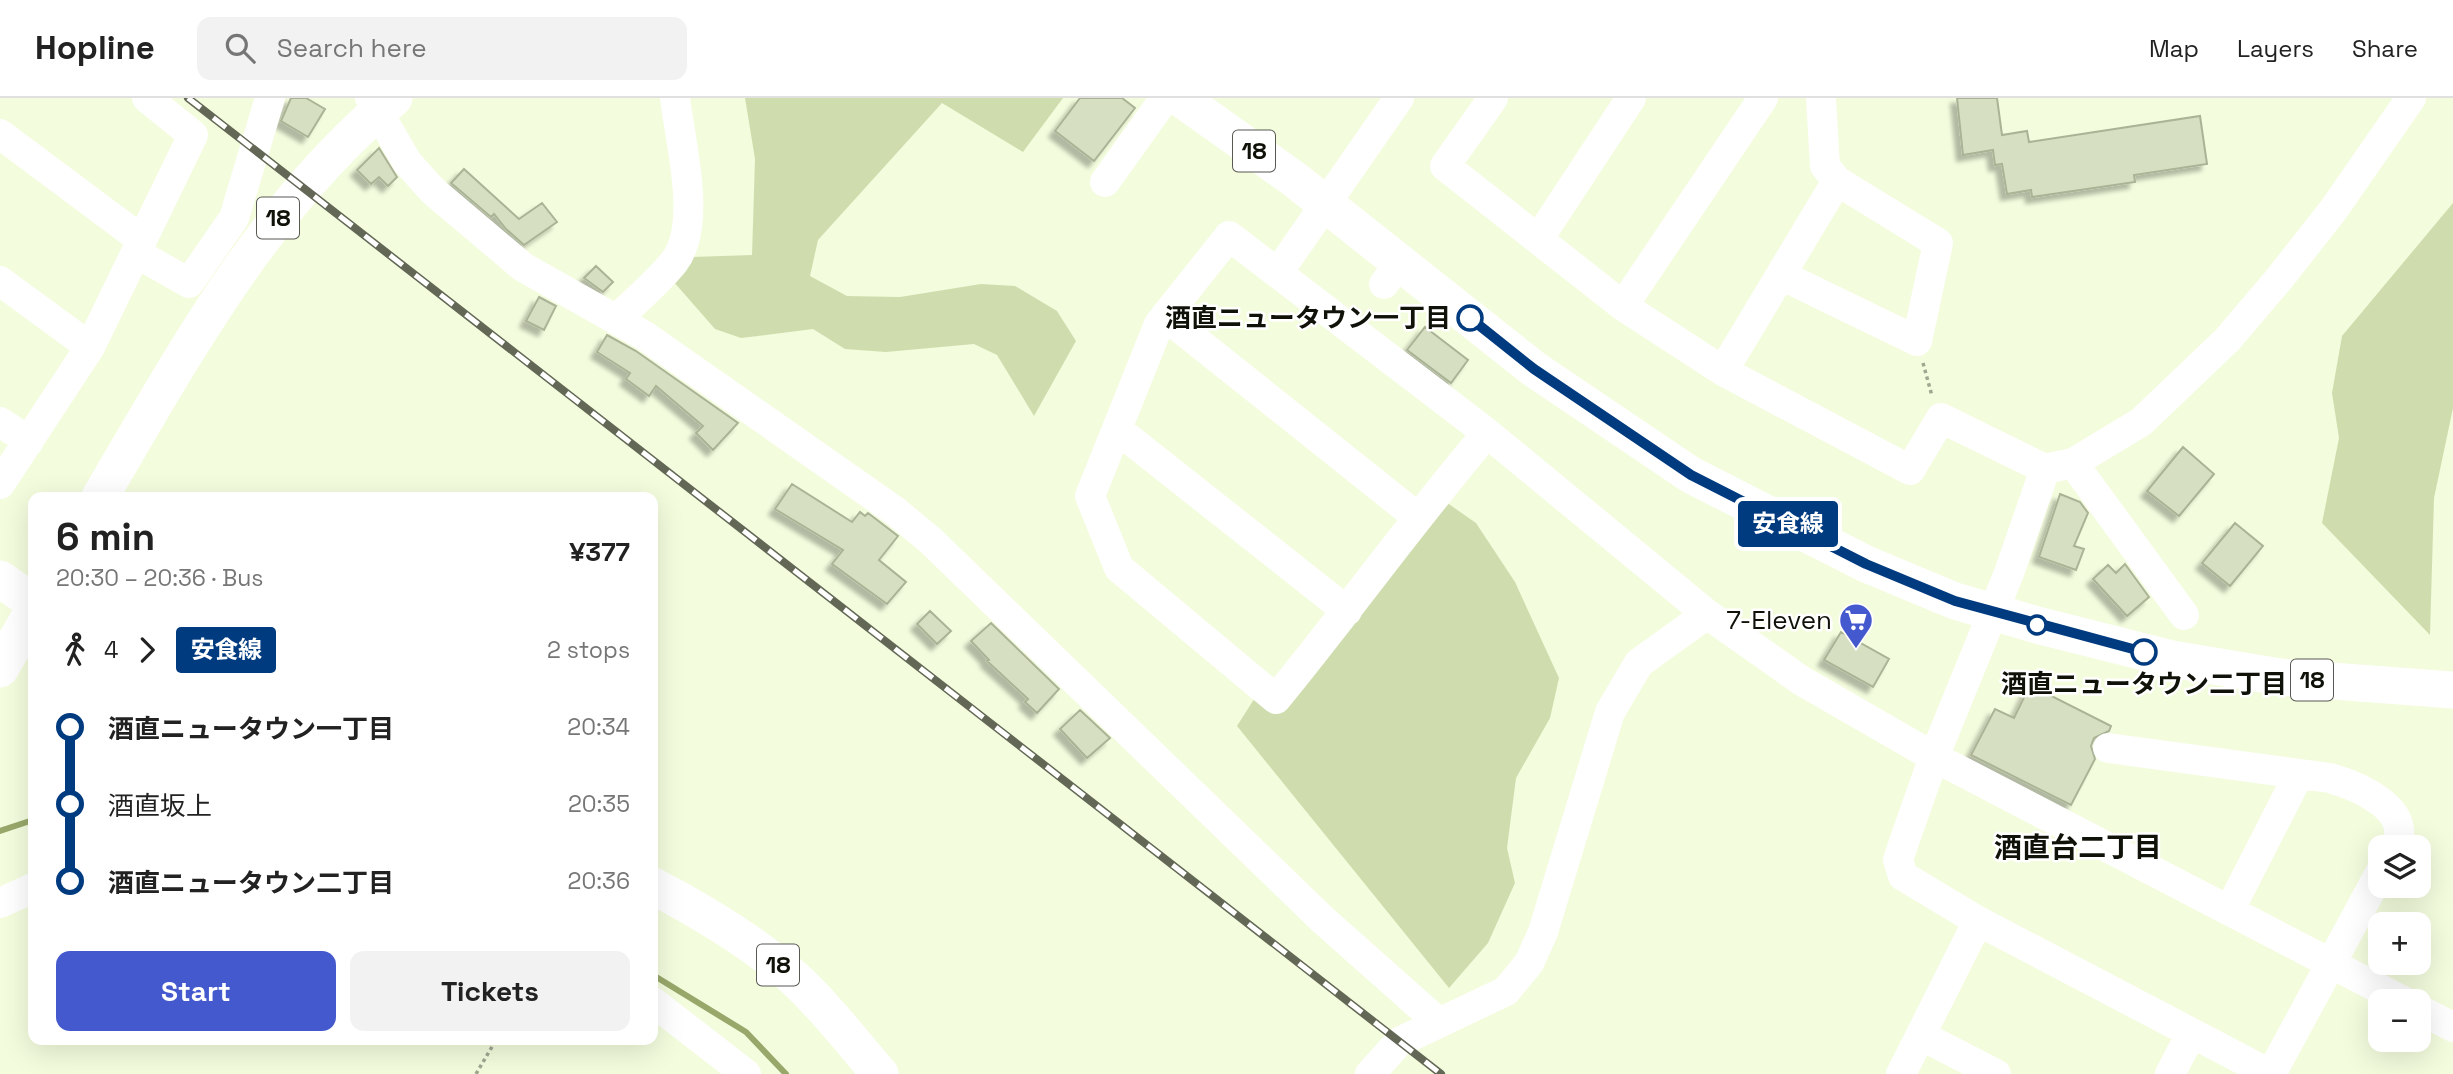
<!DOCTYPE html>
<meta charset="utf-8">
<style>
body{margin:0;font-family:"Space Grotesk","Noto Sans JP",sans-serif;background:#f2f2f2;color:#222;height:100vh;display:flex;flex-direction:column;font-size:26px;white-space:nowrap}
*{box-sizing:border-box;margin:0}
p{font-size:23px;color:#767676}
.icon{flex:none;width:38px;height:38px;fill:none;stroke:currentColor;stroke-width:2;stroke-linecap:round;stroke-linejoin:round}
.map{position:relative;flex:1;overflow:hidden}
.details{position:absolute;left:28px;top:394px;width:630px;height:553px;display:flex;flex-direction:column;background:#fff;border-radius:14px;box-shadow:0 7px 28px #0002}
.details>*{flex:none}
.badge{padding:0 14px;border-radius:5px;font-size:24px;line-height:46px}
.fabs{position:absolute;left:2368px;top:737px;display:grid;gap:14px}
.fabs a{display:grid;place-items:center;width:63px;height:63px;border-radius:14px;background:#fff;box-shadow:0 7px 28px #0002;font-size:35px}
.map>.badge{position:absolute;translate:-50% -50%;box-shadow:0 0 0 4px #fff}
.legs{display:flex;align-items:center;gap:10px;height:77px;padding:0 28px;font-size:23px}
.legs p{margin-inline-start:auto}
.summary{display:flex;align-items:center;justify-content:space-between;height:119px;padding:0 28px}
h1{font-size:38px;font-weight:800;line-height:52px}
.cta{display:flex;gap:14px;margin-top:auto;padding:14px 28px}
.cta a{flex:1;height:80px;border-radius:14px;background:#4459cd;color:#fff;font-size:28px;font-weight:800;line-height:80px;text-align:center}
.cta a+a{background:#f2f2f2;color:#222}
ul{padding:0 28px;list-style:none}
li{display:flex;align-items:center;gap:24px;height:77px;font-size:26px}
li i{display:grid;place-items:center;width:10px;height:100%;margin:0 9px;background:currentColor}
li i::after{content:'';width:18px;height:18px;margin:-9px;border:5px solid;border-radius:50%;background:#fff}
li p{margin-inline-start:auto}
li:first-child i{background:linear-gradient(#0000 50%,currentColor 0)}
li:last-child i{background:linear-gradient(currentColor 50%,#0000 0)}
header{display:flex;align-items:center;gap:42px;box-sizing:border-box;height:98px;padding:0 35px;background:#fff;border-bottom:2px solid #e0e0e0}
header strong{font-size:33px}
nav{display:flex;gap:38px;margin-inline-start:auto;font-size:24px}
.search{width:490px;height:63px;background:#f2f2f2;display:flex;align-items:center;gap:18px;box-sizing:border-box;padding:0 24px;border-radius:14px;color:#767676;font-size:26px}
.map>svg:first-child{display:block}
.green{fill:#cfddae}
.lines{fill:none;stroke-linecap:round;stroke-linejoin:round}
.stream{stroke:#98a86a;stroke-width:6}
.building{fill:#d6dfc1;stroke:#abb396;stroke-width:2;filter:url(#shadow)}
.path{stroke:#a0a790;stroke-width:3.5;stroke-dasharray:3.5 3.5;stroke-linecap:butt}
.minor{stroke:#fff;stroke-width:30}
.major{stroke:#fff;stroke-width:37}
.rail-casing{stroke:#636856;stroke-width:8}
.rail{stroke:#fff;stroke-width:5;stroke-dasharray:16;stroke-linecap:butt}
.line-1-casing{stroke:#fff;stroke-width:16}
.line-1{stroke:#003b80;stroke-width:10}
.stop-1-dot{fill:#fff;stroke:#003b80;stroke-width:3.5}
.labels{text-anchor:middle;stroke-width:5;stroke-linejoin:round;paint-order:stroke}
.shield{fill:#fff;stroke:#575952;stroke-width:2}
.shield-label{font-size:24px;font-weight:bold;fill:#0f1208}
.stop-label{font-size:26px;font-weight:bold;fill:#0f1208;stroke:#fff;text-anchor:end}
.poi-label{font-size:26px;fill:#0f1208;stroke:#fff;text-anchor:end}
.neighbourhood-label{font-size:28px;font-weight:bold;fill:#0f1208;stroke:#fff}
</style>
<header>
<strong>Hopline</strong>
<div class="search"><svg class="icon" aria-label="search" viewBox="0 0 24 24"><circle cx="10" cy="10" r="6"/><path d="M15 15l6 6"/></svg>Search here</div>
<nav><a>Map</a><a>Layers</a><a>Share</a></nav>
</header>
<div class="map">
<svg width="2453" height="976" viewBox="0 0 2453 976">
<defs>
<filter id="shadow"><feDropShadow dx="-6" dy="6" stdDeviation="2" flood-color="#0004"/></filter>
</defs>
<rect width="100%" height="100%" fill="#f3fcdd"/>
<!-- green -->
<path class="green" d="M745,0H1063L1023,54L942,5L818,142L810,178L847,198L900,199L981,186L1015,188L1057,213L1076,243L1034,318L997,257L974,246L886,254L845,251L813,231L741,240L715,231L673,183L692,159L752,157L755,61Z
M2453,105V310L2434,400L2430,537L2322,425L2339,340L2332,295L2342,238Z
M1443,402L1476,425L1515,484L1559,580L1550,620L1516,680L1507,750L1515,785L1488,845L1449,890L1237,628L1258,595L1279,615Z"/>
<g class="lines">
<!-- stream -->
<path class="stream" d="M0,733L33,722
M653,877L746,934L786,976"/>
</g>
<!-- building -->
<path class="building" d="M291,0H306L325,11L308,39L281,23Z
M1080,0H1122L1135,10L1094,63L1055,33Z
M1957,0H1997L2002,37L2027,33L2029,44L2200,18L2207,66L2134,77L2135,84L2032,99L2031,92L2007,96L2002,66L1995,67L1993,52L1963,57Z
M379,50L397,79L388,88L379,79L371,86L357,72Z
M464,71L519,121L542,105L557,124L524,147L506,131L494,116L491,119L451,85Z
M596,168L613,184L603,194L584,180Z
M539,199L556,208L544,232L526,223Z
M1425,229L1468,262L1451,285L1407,252Z
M607,237L636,253L738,325L713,352L696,335L703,328L656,288L649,298L626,281L630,275L597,254Z
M2183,349L2214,376L2179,418L2147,393Z
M792,386L852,424L860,414L865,418L868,415L898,438L879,462L906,484L887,506L832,466L843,452L775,411Z
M2060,396L2080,404L2088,415L2074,448L2084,451L2076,472L2039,459Z
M2235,425L2263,448L2230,488L2202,465Z
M2125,466L2149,499L2127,518L2093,481L2108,467L2116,475Z
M930,513L951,533L937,546L917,526Z
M991,525L1059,591L1037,615L1025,604L1028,601L987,563L989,562L971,543Z
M1841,534L1889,561L1873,589L1824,562Z
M2030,587L2111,628L2109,633L2094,640L2091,648L2095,661L2071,707L1971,657L1995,611L2014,620Z
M1080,612L1110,640L1087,660L1060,631Z"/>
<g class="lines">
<!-- path -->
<path class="path" d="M1923,265L1932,298
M476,976L496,942"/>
<!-- minor -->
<path class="minor" d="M370,0L407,64L433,93L523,169L645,238L895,413L930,442L1322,821L1438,924
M1493,0L1445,68L1623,208L1723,273L1910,372L1941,320L2045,371L2073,365L2141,324L2227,242L2279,181L2334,111L2411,0
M0,36L142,142
M1105,84L1165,0
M1229,138L1487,335C1414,421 1348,513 1276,601L1119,470L1090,398L1159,226Z
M1539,140L1631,0
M136,155L189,185L234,120L270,0
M1279,173L1399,0
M1781,177L1917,243L1938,145L1837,83L1825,68L1821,0
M0,183L90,249
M1384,186L1400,165
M1623,208L1763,0
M1165,218L1416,418
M616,222C635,203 657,185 674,164C703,127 680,44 675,0
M1723,273L1837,83
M0,324L29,343
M1118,332L1347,513
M1487,335L1707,516L1802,583L1934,659L2403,903
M2073,365L2184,517
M2045,371L2009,475L1934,659L1905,741L1898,762L1903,778L1978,823L2270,976
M0,386L90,249L193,37L147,0
M2108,650L2330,680C2358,688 2415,712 2395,749
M0,805L33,790
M2230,811L2299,676
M653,904L746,976
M2418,911L2453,929
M1922,938L1996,976
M1370,976L1399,944L1506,893L1529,865L1543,834L1610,614L1639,565L1707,516
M1901,976L1978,823
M2170,976L2191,936
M2271,976L2380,775"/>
<!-- major -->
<path class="major" d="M1180,0L1294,81L1534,271L1691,377L1866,466L1955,503L2037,527L2172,561L2280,579L2453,592
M100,399C184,256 264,108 394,0
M0,481L33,504
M0,571L33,513
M653,788C703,814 750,842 793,879C825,908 852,944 880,976"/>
<!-- rail casing -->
<g class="rail-casing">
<path id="rail" d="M188,0L1441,976"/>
</g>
<!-- rail -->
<use href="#rail" class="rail"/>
</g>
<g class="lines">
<!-- line-1 casing -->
<g class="line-1-casing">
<path id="line-1" d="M1470,220L1534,271L1691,377L1866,466L1955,503L2144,554"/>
</g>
<!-- line-1 -->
<use href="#line-1" class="line-1"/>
</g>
<!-- icons -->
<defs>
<g id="supermarket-pin" transform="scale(1.75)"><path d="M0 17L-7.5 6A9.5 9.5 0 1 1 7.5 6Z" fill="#4459cd" stroke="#fff"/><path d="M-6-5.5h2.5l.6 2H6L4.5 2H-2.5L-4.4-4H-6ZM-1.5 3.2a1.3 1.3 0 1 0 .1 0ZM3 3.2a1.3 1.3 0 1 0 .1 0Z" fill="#fff"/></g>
</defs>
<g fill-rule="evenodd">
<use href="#supermarket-pin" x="1856" y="522"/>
</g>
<!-- markers -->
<g class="stop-1-dot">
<circle cx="1470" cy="220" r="12"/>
<circle cx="2037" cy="527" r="9"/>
<circle cx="2144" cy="554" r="12"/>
</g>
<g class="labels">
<!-- shield labels -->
<g class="shield">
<rect x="1233" y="32.5" width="42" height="41" rx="5"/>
<rect x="257" y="99.5" width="42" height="41" rx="5"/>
<rect x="2291" y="561.5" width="42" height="41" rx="5"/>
<rect x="757" y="846.5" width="42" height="41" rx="5"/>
</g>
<g class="shield-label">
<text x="1254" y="61">18</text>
<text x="278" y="128">18</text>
<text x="2312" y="590">18</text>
<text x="778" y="875">18</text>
</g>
<!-- stop labels -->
<g class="stop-label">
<text x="1451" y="229">酒直ニュータウン一丁目</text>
<text x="2144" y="595" text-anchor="middle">酒直ニュータウン二丁目</text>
</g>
<!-- poi labels -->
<g class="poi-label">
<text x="1832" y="531">7-Eleven</text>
</g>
<!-- neighbourhood labels -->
<g class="neighbourhood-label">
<text x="2078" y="759">酒直台二丁目</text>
</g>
</g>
</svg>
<div class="fabs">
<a><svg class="icon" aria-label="layers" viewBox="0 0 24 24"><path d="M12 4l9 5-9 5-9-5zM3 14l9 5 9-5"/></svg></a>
<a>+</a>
<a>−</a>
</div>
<b class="badge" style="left:1788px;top:426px;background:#003b80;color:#fff">安食線</b>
<section class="details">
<div class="summary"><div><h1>6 min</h1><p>20:30 – 20:36 · Bus</p></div><b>¥377</b></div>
<div class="legs"><svg class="icon" aria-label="walk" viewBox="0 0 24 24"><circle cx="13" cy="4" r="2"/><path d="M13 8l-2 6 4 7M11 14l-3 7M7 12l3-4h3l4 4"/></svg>4<svg class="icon" aria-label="forward" viewBox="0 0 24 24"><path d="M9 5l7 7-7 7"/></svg><b class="badge" style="background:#003b80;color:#fff">安食線</b><p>2 stops</p></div>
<ul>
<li><i style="color:#003b80"></i><b>酒直ニュータウン一丁目</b><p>20:34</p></li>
<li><i style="color:#003b80"></i><span>酒直坂上</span><p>20:35</p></li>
<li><i style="color:#003b80"></i><b>酒直ニュータウン二丁目</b><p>20:36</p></li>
</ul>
<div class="cta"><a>Start</a><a>Tickets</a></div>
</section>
</div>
